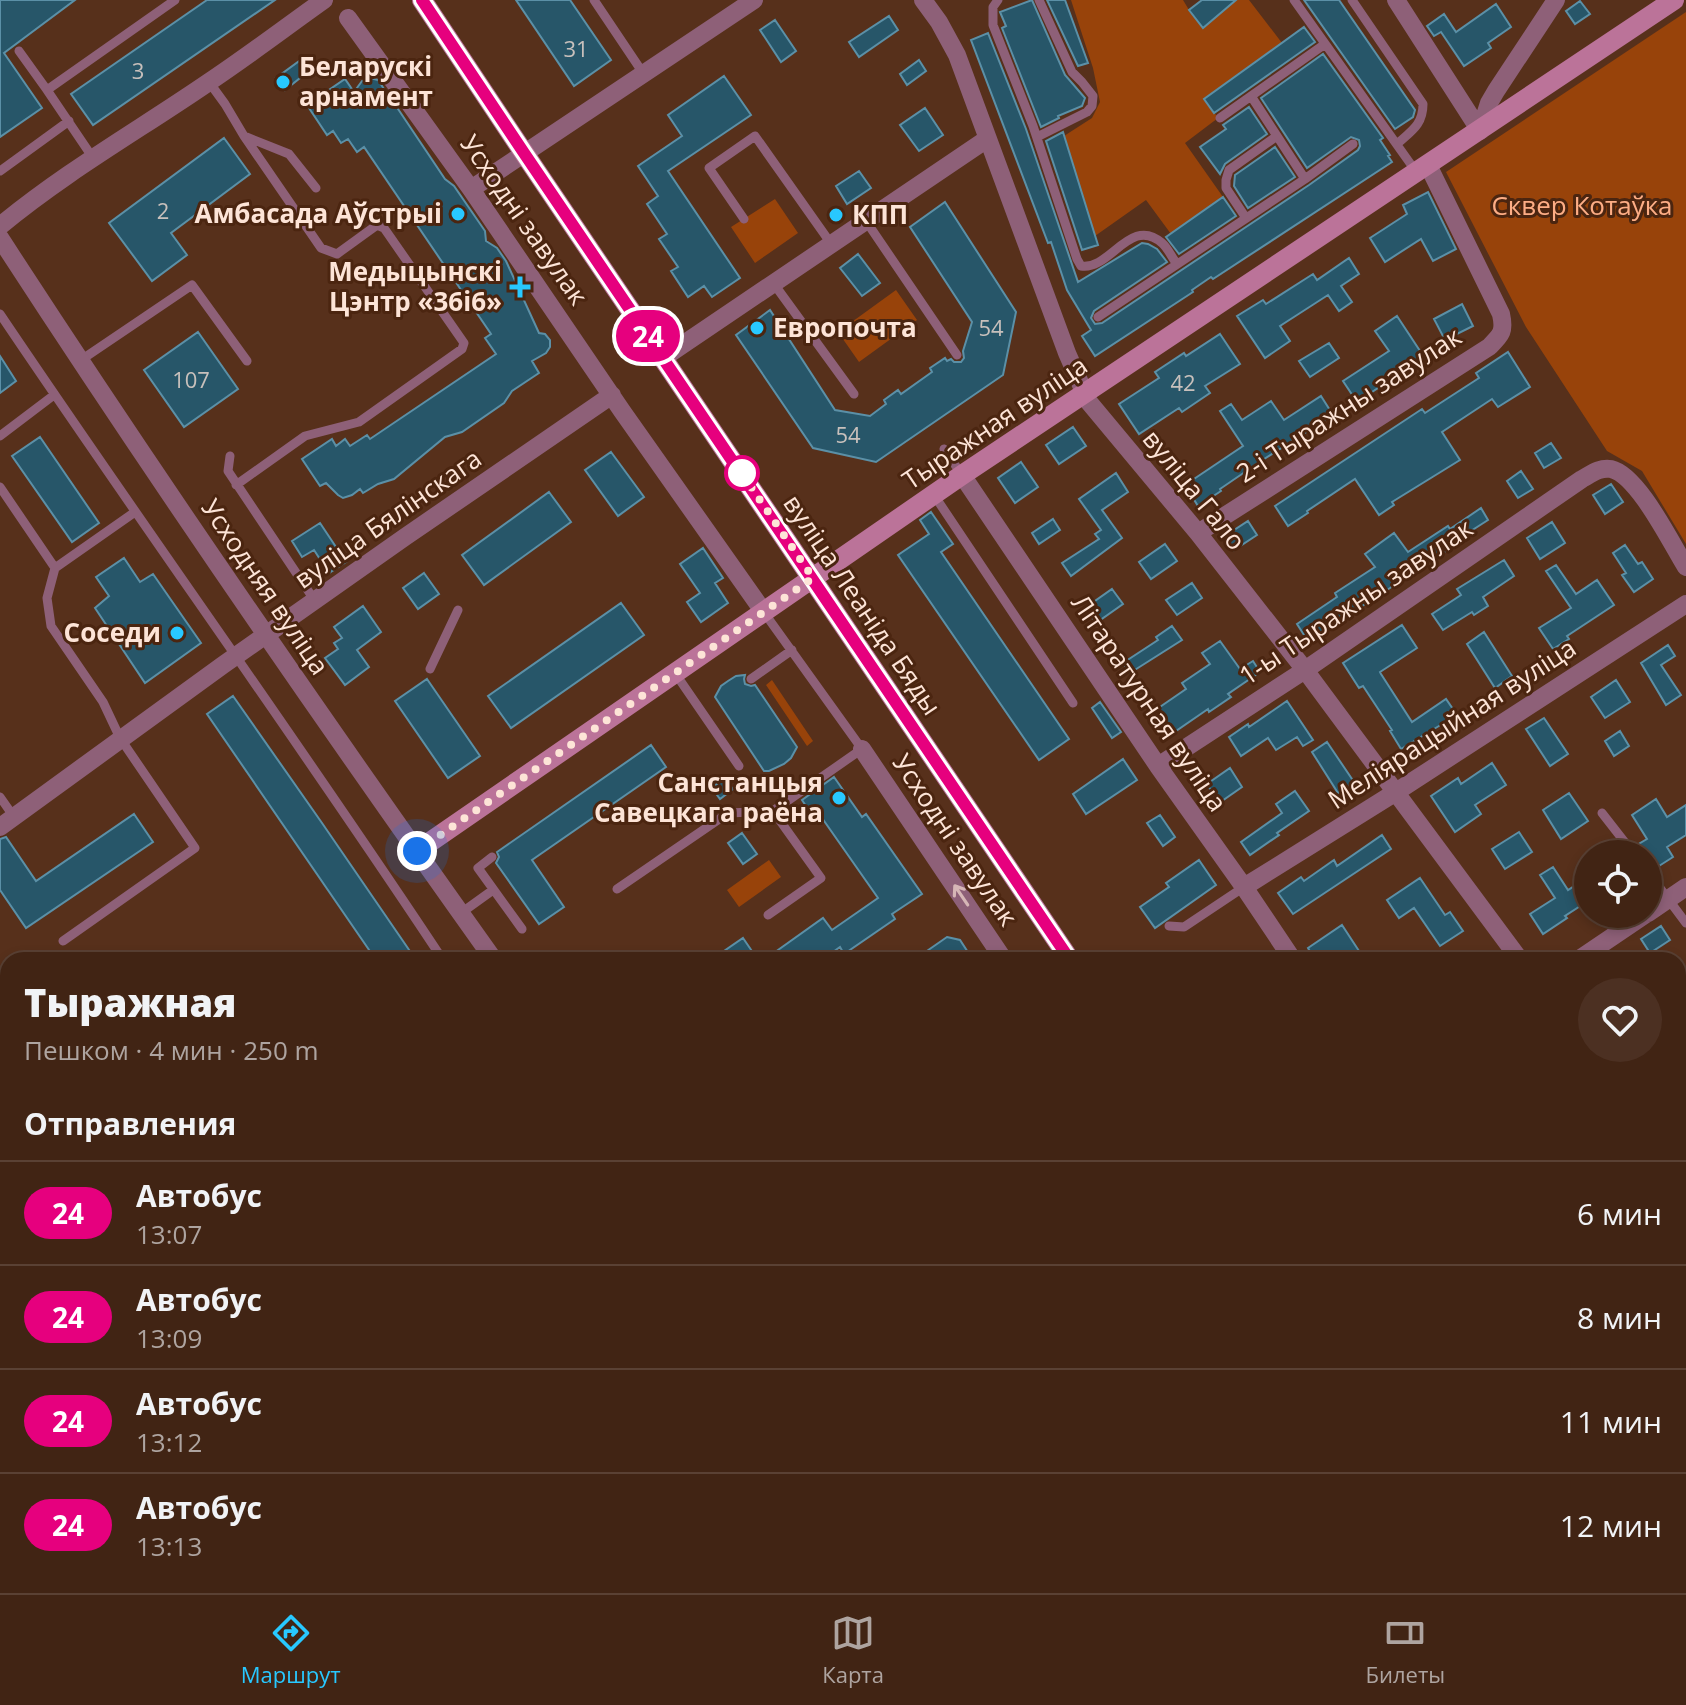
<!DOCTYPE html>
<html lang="ru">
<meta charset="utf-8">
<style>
body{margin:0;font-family:"Open Sans",sans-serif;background:#4c3022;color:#f1f3f6;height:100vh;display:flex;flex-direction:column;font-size:30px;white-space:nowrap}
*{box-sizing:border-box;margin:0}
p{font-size:26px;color:#aea4a0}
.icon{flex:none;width:44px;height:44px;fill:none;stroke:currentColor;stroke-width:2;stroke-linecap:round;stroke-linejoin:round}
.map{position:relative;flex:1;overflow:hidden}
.drawer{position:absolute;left:0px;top:952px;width:1686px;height:642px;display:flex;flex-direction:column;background:#412414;border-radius:24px 24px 0 0;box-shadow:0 4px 12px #0003,0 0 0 2px #5a4134}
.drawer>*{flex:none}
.badge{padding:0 16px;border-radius:26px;font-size:28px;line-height:52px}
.fabs{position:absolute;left:1574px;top:840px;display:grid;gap:16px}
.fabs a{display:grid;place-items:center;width:88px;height:88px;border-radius:50%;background:#412414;box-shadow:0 4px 12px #0003,0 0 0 2px #5a4134;font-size:40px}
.you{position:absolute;width:40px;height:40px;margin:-20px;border:6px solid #fff;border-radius:50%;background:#1a73e8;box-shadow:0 0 0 12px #1a73e833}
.map>.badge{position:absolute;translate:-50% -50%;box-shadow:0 0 0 4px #fff}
h2{padding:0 24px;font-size:30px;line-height:72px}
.round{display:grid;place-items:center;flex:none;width:84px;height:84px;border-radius:42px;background:#4c3022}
.headline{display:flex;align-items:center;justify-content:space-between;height:136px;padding:0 24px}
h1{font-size:38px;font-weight:800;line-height:60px}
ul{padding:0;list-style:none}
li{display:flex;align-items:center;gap:24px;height:104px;padding:0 24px;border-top:2px solid #5a4134}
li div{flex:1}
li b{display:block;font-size:30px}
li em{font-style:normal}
li .badge{min-width:88px;font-weight:700;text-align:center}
.tab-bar{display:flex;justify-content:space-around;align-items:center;height:112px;border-top:2px solid #5a4134;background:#412414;font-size:22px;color:#aea4a0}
.tab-bar a{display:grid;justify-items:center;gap:4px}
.tab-bar .on{color:#28c8ff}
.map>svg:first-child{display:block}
.green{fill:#98430a}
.building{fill:#275669;stroke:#5b90a7;stroke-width:2}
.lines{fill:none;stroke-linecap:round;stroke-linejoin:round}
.lane{stroke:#8e6078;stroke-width:9}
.street{stroke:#8e6078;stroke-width:18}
.secondary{stroke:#bb7399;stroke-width:20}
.oneway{stroke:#d6b6b6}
.line-casing{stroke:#fff;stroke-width:18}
.line{stroke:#e6007e;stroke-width:12}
.walk{stroke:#fde4d7;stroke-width:8;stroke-dasharray:0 14.4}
.poi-dot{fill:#28c8ff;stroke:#4b2510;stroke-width:3}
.stop-dot{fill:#fff;stroke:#e6007e;stroke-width:4}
.labels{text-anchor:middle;stroke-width:6;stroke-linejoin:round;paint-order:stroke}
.number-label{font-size:22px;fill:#c8c0bc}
.poi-label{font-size:26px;font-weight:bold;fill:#fde4d7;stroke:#4b2510;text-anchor:end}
.park-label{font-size:26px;fill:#fdad85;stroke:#4b2510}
.street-label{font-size:26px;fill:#fde4d7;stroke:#4b2510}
</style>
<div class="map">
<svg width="1686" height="1593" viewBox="0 0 1686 1593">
<rect width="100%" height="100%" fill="#57301b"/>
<!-- green -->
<path class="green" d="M1071,0H1183L1189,10L1203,27L1236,0H1249L1282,43L1205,99L1218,118L1185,143L1223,197L1171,234L1146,200L1095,236L1064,136L1092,118L1100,102L1093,68Z
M1686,12V544L1642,471L1607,451L1526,327L1446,172Z
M775,199L798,233L755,263L731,227Z
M896,290L917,320L859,362L838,332Z
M772,680L813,741L807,746L766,685Z
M769,860L781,877L739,907L727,890Z
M8,1585V1586H61L51,1593H0V1591Z
M663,1586H908L912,1593H654Z
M1107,1586H1222L1221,1593H1096Z"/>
<!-- building -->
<path class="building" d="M0,0H75L4,53L42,108L0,137Z
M207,0H275L93,125L71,94Z
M516,0H570L611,60L574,86Z
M1032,0L1065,75L1085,98L1082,106L1058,116L1059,118L1041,127L1002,28L1006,26L1000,12Z
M1047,0H1065L1088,63L1078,66Z
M1202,0H1236L1203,28L1189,10Z
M1304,0H1339L1415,110L1413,117L1395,129Z
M1580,1L1590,14L1575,24L1566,11Z
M1496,4L1511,27L1488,43L1491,48L1464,66L1441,32L1434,36L1427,26L1444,14L1456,32Z
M889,16L898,30L859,57L849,42Z
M775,20L796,51L781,62L760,30Z
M1304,27L1315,42L1214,113L1204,99Z
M988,33L1026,129L1078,282L1142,243L1148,244L1157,249L1167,262L1094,311L1091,318L1095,324L1102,323L1309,185L1358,150L1360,146L1359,140L1351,137L1307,168L1261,98L1323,54L1383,138L1380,140L1390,155L1388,156L1392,162L1213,279L1211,277L1192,290L1193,292L1095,356L1082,336L1091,330L1067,290L1051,242L1048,243L971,40Z
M302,59L310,70L285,90L276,78Z
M919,60L926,71L907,85L900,74Z
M724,76L751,115L668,171L740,278L712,297L704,286L688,297L671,271L678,267L659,239L667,234L647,204L658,196L638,166L682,136L668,115Z
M370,78L378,80L386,92V97L392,100L445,179L454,186L485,231L486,241L497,248L506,261L539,333L545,334L550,340V347L546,353L532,361L539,373L512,391L504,403L462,432L445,437L394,479L378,484L363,493L360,489L352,495L343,498L338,495L326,483L320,486L302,459L332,439L336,446L345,439L350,446L367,435L370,439L496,354L485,338L491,334L364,147L357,152L348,139L341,143L333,131L327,135L307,105L345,79L354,92L362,81Z
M1249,107L1267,134L1225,164L1220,174L1200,147L1226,129L1223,125Z
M925,108L943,135L919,151L900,125Z
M1063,132L1098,245L1082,250L1046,141Z
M224,138L250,174L171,233L187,255L152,281L109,223Z
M1275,147L1295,177L1248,208L1234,186L1235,175Z
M859,171L871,188L847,204L836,186Z
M1428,192L1456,249L1433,261L1421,239L1385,262L1370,238L1407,214L1403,205Z
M1223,197L1236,216L1179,254L1166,237Z
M945,202L1016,312L1003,375L876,462L813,448L736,335L770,310L835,410L870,416L886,404L884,400L898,390L901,394L932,372L930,368L945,358L947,361L951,359L954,362H961L964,358L963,351L972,322L910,227Z
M858,254L880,283L862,296L840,268Z
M1349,258L1359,274L1341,286L1352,302L1339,311L1328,295L1280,326L1290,341L1265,358L1237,316L1263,300L1266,304L1313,274L1317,280Z
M1462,304L1473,326L1445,340L1434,319Z
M1397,316L1424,357L1357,402L1343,381L1389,351L1375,331Z
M198,332L238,389L184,427L144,370Z
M1220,334L1240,364L1205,386L1210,393L1182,412L1179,408L1139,434L1119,404L1159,378L1155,372L1184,353L1186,356Z
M1329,343L1339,358L1310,377L1299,361Z
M1508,352L1530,387L1498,407L1492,399L1442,432L1460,460L1392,502L1394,505L1379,515L1355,479L1307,511L1308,513L1288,526L1275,506L1422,409L1425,413L1479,378L1476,373Z
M0,356L16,381L0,393Z
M1321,396L1333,415L1261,461L1220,489L1221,491L1198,506L1185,485L1243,446L1220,411L1231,404L1242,420L1271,401L1284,420Z
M1073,427L1086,446L1059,464L1046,445Z
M40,437L99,523L72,542L12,456Z
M1551,443L1561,458L1544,468L1535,453Z
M611,452L644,497L618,516L585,470Z
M1021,462L1038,487L1015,503L998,478Z
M1521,471L1533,489L1518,498L1507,481Z
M1116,473L1128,492L1102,510L1122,538L1071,576L1062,563L1099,539L1095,534L1101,530L1079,499Z
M1611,484L1623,502L1605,514L1593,495Z
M549,492L571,522L484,585L462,555Z
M1481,508L1488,520L1457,540L1459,542L1438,556L1437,554L1390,588L1308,641L1297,624L1337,597L1335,593L1375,567L1365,554L1394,533L1408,552L1448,526L1450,529Z
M931,512L953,544L941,552L1069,739L1039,760L898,555L929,534L920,520Z
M1053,519L1060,530L1039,544L1032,533Z
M1248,521L1257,535L1234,550L1225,536Z
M1552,522L1565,543L1540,559L1527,538Z
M320,523L346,562L329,573L314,550L302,557L292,541Z
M1165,544L1177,561L1151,579L1139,562Z
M1625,545L1638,564L1642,562L1653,579L1634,592L1622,575L1626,573L1613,553Z
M703,548L723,578L715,583L728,603L701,622L687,602L700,593L680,564Z
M124,558L140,582L153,574L201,643L145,683L95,608L109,596L96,577Z
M1504,560L1514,576L1483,597L1488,606L1474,615L1472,612L1443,630L1432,614L1461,595L1457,589Z
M1556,565L1576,594L1597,580L1614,605L1567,636L1569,639L1553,649L1539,628L1571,608L1546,571Z
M424,573L439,594L418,609L403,588Z
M1192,583L1202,598L1177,615L1166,600Z
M1112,589L1123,604L1096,623L1085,608Z
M621,603L644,635L511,728L488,696Z
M363,606L381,632L357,650L369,667L345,685L325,658L338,649L334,643L342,638L334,627Z
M1402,625L1417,648L1380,672L1381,674L1412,722L1446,699L1457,715L1401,749L1390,731L1392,730L1363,686L1359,688L1343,663Z
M1172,626L1182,640L1130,673L1123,663L1158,640L1156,637Z
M1484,632L1512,676L1495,688L1467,644Z
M1220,641L1240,669L1253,661L1260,672L1228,694L1231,697L1209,712L1208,709L1173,733L1157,709L1186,689L1182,683L1210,664L1202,653Z
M1668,645L1675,656L1661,665L1681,695L1666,705L1641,663Z
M745,675L744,679L745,684L751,686L755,685L797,747L791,758L784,764L769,771H764L715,697L721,686L728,681L736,676Z
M427,679L480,756L448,778L395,701Z
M1616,680L1630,702L1605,718L1591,697Z
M233,696L322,823L416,960H376L207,714Z
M1287,701L1313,740L1303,746L1297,737L1276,750L1268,738L1241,756L1229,737L1248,724L1249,727Z
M1100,702L1121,732L1112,738L1092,708Z
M1544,718L1568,754L1550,766L1526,729Z
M1620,731L1629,746L1614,756L1605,741Z
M1327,742L1354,782L1338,793L1312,752Z
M651,745L666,767L532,860L564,907L539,924L496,863L499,857L497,852Z
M1123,759L1137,780L1086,814L1073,794Z
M1492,763L1506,785L1475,805L1481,814L1455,832L1431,796L1458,778L1461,784Z
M1230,768L1242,787L1219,803L1207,784Z
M834,777L862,817L866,814L922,894L892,914L895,919L844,954L840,947L822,960H764L823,918L832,930L878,898L822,818L816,821L802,800Z
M724,778L733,789L720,799L712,788Z
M1295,791L1309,811L1277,833L1279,835L1250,855L1241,842L1282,813L1276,804Z
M1569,793L1588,821L1561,839L1543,810Z
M1656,799L1667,817L1686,805V835L1667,847L1673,857L1659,866L1651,854H1641L1637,845L1647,839L1632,815Z
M134,814L153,842L26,928L0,890V839L6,837L36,881Z
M1160,815L1175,837L1163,846L1147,823Z
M1519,832L1532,852L1505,869L1492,849Z
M742,833L757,854L743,864L728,843Z
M1382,835L1391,849L1293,914L1278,893L1301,877L1304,881L1334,860L1337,866Z
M1199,860L1216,885L1155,928L1140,907L1169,887L1166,883Z
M1553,867L1568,890L1588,877V901L1565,916L1567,918L1543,934L1530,914L1555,898L1540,875Z
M1420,878L1445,915L1450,912L1463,931L1440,946L1414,908L1399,918L1387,900Z
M1342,925L1359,951L1346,960H1315L1308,948Z
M1661,926L1670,940L1650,953L1641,939Z
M947,937L960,940L973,960H914Z
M743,938L758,960H711Z"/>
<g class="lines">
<!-- lane -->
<path class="lane" d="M594,0L643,73
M998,0L993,7V25L1033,126L1077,259L1081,266C1110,271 1130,215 1162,243C1168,248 1172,258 1177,264
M1294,0L1417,173
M1352,0L1423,104C1423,125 1411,131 1397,144
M19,51L47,90
M209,82L225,104L244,136L321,248L337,254L377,225L384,228L464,343L462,349L359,422L305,436L236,485
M1251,96L1305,179
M1220,118L1325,44
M244,136L289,154L316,188
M1037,137L1087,112L1092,106L1093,96L1082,82L1072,72L1039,0
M93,158L47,90L175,0
M0,171L69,121
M1246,218L1226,188V180L1229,170L1277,136
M744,219L709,168L755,136L832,245
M866,221L957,355
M774,284L854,394
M0,314C146,531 299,742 443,960
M1098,317L1305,179L1353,144
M81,360L192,285L247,361
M0,436L54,395
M944,449L962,475
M230,456L228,471L315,601
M0,487L55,568L47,598L51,626L103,702L120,738L195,848L63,941
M934,495L1073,703
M55,568L135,512
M430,669L458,610
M675,673L739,766
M751,679L792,650
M0,797L14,817
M1602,813L1634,854
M492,857L478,868L522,929
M1648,872L1686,923
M617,889L728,813L773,811L862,749L763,611
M461,913L493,890
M768,915L821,878L773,811
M1169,926L1184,927L1244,887
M0,1050L8,1061
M0,1466L8,1460
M266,1586L271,1593
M305,1586L311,1593
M1640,1586L1645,1593
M373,1593L376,1586
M625,1593L636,1586"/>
<!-- street -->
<path class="street" d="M923,0L939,22L957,55L1067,353L1088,401L1198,533L1305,670L1520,960
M1396,0L1480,131
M348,18L471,189L622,411L763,611
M1480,131L1489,103L1496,91L1556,0
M471,189L754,0
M0,226C65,172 139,130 209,82C248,56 286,27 324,0
M0,238C159,483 325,723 494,960
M663,358L987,139
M962,475L1158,766L1244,887L1293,960
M1198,533L1489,347C1501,335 1505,332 1501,314L1428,165
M862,749L1004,960
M1158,766L1305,670L1582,479C1591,474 1600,467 1611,469C1638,475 1671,543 1686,567
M0,827L223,665L405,537L612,395
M1244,887L1396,792L1686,604
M1648,913L1686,887
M1578,960L1646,914
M1678,1173L1686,1184
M1678,1365L1686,1360
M1678,1519L1686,1531
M925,1586L929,1593
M1428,1586L1433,1593
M67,1593L77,1586
M1077,1593L1088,1586"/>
<!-- secondary -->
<path class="secondary" d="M422,0L524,153L1070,960
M417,851L962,475L1674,0
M1483,1586L1488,1593"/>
</g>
<!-- one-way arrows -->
<defs><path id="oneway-shaft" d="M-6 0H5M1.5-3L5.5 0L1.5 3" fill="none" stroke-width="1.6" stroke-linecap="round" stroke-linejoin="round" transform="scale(2)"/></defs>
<use class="oneway" href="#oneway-shaft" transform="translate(961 895) rotate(-124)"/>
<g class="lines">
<!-- line casing -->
<g class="line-casing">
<path id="line" d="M422,0L524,153L1070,960"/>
</g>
<!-- line -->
<use href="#line" class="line"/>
<!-- walk -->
<path class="walk" d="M417,851L813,578L741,472L742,473"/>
</g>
<!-- markers -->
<g class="poi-dot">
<circle cx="283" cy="82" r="8"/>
<circle cx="458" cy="214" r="8"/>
<circle cx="836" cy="215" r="8"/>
<path d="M516 275h8v8h8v8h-8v8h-8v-8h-8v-8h8z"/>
<circle cx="757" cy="328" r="8"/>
<circle cx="177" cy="633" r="8"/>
<circle cx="839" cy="798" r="8"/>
</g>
<circle class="stop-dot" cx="742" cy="473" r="16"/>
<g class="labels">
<!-- number labels -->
<g class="number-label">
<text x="576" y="57">31</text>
<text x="138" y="79">3</text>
<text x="163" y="219">2</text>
<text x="991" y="336">54</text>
<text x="191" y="388">107</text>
<text x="1183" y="391">42</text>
<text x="848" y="443">54</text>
</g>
<!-- poi labels -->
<g class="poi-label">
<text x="299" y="76" text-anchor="start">Беларускі<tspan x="299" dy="30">арнамент</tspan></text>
<text x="442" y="223">Амбасада Аўстрыі</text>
<text x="852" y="224" text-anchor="start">КПП</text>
<text x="502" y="281">Медыцынскі<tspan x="502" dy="30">Цэнтр «36і6»</tspan></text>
<text x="773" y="337" text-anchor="start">Европочта</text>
<text x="161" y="642">Соседи</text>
<text x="823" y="792">Санстанцыя<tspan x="823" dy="30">Савецкага раёна</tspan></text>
</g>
<!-- park labels -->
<g class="park-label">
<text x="1582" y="215">Сквер Котаўка</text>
</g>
<!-- street labels -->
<g class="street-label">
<text transform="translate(524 220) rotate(55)" y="9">Усходні завулак</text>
<text transform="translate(1349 405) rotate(-33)" y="9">2-і Тыражны завулак</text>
<text transform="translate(995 423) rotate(-34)" y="9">Тыражная вуліца</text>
<text transform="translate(1194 490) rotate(51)" y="9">вуліца Гало</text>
<text transform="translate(388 519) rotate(-35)" y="9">вуліца Бялінскага</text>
<text transform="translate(265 587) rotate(56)" y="9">Усходняя вуліца</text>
<text transform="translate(1356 602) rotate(-34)" y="9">1-ы Тыражны завулак</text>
<text transform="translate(862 605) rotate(56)" y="9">вуліца Леаніда Бяды</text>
<text transform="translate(1149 703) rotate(56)" y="9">Літаратурная вуліца</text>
<text transform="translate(1452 724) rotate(-33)" y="9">Меліярацыйная вуліца</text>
<text transform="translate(955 840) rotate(56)" y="9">Усходні завулак</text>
</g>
</g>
</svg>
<div class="fabs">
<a><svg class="icon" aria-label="locate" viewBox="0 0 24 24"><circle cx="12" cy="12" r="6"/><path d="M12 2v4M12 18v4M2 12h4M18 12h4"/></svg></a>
</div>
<div class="you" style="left:417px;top:851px"></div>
<b class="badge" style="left:648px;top:336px;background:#e6007e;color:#fff">24</b>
<section class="drawer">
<div class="headline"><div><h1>Тыражная</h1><p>Пешком · 4 мин · 250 m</p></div><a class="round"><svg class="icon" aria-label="heart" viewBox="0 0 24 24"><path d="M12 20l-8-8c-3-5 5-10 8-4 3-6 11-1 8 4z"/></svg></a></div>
<h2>Отправления</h2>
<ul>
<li><span class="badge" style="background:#e6007e;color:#fff">24</span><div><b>Автобус</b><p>13:07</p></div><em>6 мин</em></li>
<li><span class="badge" style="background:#e6007e;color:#fff">24</span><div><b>Автобус</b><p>13:09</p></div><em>8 мин</em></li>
<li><span class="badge" style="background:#e6007e;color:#fff">24</span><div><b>Автобус</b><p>13:12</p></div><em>11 мин</em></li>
<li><span class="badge" style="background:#e6007e;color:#fff">24</span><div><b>Автобус</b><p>13:13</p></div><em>12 мин</em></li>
</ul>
</section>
</div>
<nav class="tab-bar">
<a class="on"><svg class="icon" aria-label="directions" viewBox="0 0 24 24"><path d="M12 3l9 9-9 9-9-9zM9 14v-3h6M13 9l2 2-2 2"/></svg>Маршрут</a>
<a><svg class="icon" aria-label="map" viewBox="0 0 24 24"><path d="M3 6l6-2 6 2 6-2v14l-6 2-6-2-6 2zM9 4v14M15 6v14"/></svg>Карта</a>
<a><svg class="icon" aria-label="tickets" viewBox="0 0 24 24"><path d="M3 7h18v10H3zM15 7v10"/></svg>Билеты</a>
</nav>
